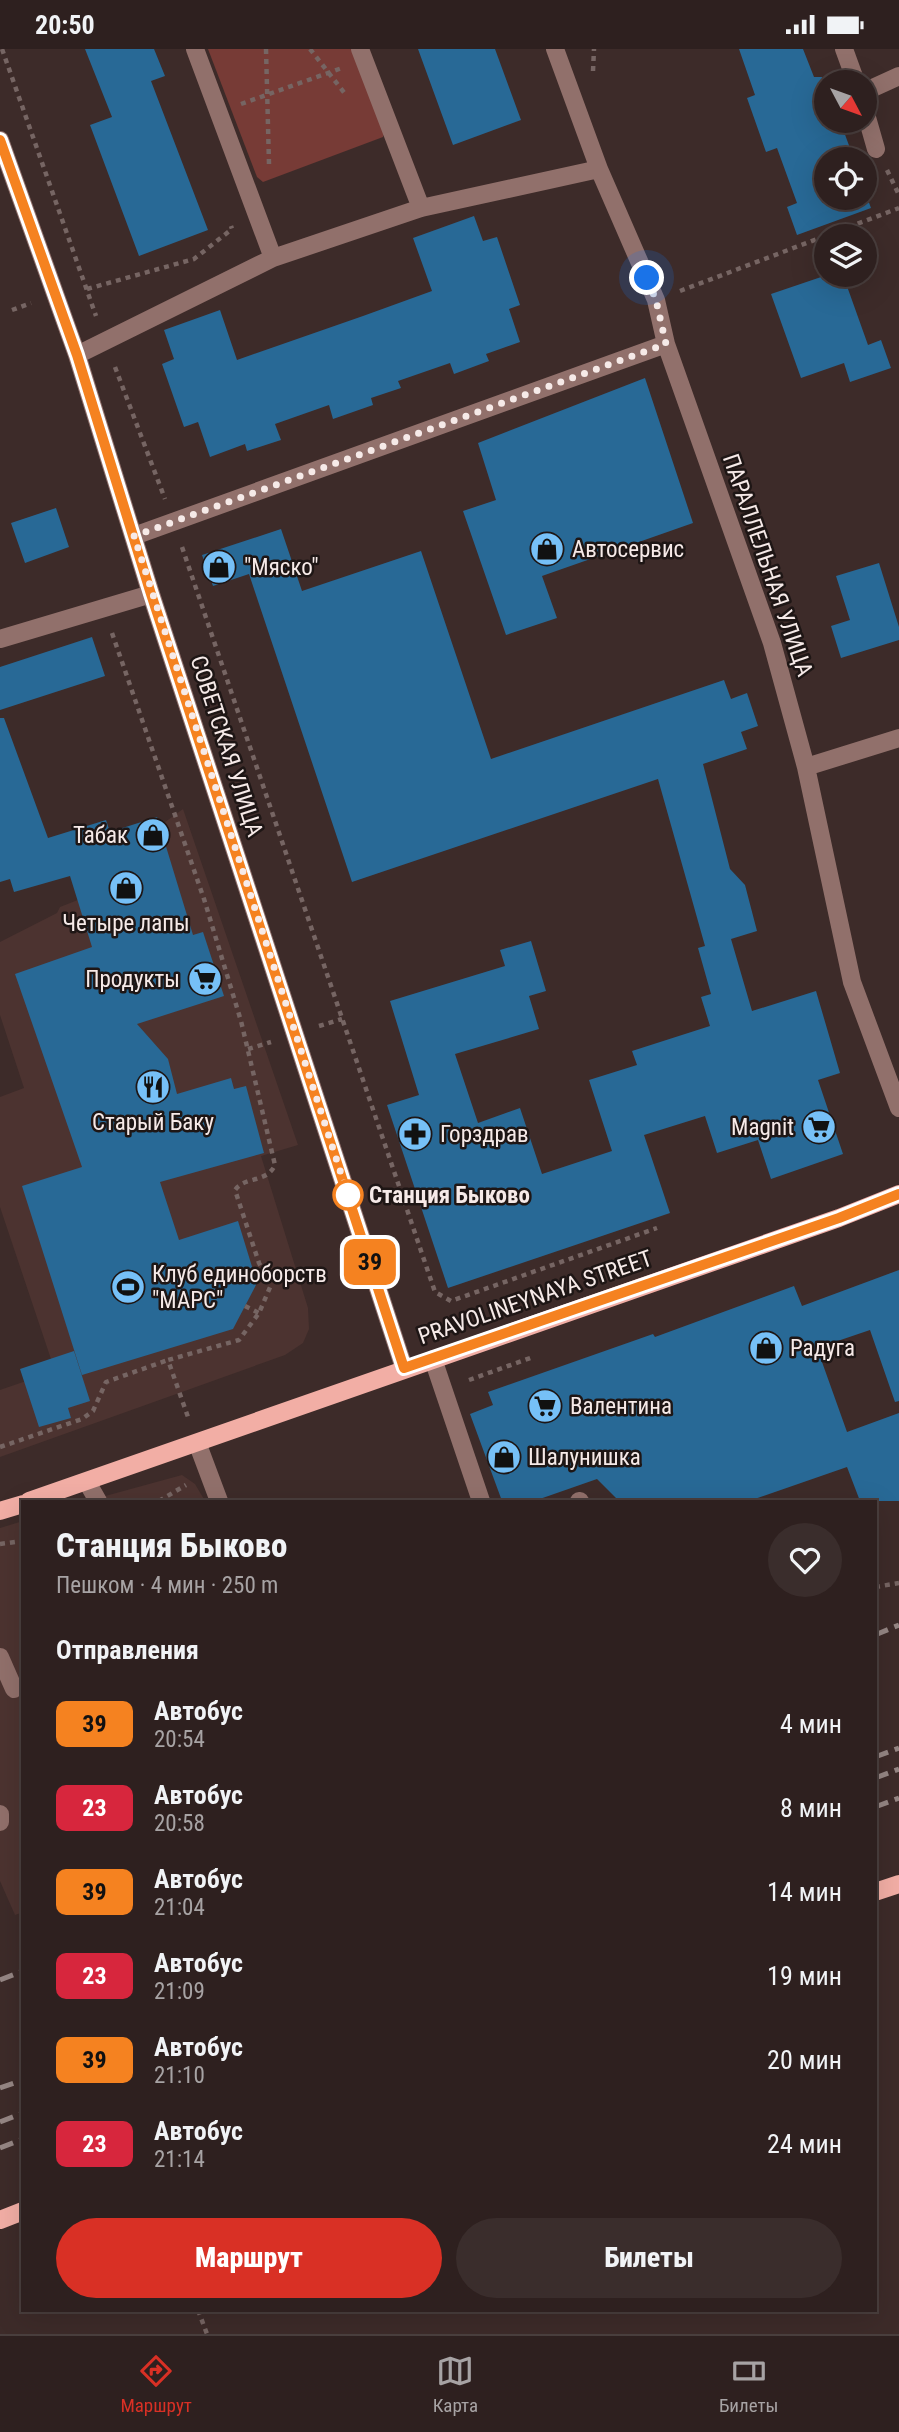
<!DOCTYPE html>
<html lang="ru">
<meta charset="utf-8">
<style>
body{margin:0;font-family:"Roboto Condensed",sans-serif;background:#3a2d2c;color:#f1f3f6;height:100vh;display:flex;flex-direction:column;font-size:26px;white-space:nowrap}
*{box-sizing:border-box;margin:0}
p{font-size:23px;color:#a7a3a4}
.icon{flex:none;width:38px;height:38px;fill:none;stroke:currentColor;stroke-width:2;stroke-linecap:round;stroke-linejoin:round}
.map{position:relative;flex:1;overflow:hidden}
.drawer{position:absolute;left:21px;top:1451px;width:856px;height:812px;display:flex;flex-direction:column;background:#2e201f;border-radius:0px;box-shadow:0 7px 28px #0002,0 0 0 2px #493e3d}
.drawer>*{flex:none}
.badge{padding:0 14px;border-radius:10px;font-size:24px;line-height:46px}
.needle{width:46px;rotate:131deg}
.buttons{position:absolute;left:814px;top:21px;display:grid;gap:14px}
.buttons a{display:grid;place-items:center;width:63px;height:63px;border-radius:50%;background:#2e201f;box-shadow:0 7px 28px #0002,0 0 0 2px #493e3d;font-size:35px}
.you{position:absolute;width:35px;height:35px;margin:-18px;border:5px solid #fff;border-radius:50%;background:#1a73e8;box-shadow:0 0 0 10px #1a73e833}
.map>.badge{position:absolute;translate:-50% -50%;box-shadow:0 0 0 4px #fff}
h2{padding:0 35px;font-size:26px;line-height:63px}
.round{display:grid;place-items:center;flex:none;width:74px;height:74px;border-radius:37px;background:#3a2d2c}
.head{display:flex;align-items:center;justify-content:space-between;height:119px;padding:0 35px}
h1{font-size:33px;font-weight:800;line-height:52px}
.button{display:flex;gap:14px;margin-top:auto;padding:14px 35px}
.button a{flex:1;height:80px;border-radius:42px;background:#d93025;color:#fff;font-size:28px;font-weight:800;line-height:80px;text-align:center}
.button a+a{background:#3a2d2c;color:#f1f3f6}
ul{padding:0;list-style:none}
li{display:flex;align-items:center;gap:21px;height:84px;padding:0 35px}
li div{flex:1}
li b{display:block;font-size:26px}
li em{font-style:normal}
li .badge{min-width:77px;font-weight:700;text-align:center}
.status{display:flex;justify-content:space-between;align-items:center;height:49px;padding:0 35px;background:#2e201f;direction:ltr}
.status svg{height:19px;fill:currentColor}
.tab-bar{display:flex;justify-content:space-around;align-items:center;height:98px;border-top:2px solid #493e3d;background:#2e201f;font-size:19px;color:#a7a3a4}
.tab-bar a{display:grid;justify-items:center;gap:4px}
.tab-bar .on{color:#d93025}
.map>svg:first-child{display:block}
.built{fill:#4c3330}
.green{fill:#773b36}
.building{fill:#286996}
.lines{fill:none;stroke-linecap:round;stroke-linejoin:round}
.path{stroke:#766563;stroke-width:4.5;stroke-dasharray:5 5;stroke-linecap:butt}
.minor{stroke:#91706b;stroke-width:18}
.major{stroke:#f2aea5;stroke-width:18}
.rail{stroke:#958684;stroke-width:5;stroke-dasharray:14 7;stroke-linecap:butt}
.line-casing{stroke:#fff;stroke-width:16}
.line{stroke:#f58220;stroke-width:10}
.walk{stroke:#f6eae8;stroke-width:7;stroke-dasharray:0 12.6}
.stop-dot{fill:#fff;stroke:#f58220;stroke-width:3.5}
.labels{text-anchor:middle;stroke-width:5;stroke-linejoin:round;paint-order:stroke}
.poi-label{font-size:23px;fill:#f6eae8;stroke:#1e1615;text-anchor:start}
.street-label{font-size:23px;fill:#f6eae8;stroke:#1e1615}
.stop-label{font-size:23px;font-weight:bold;fill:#f6eae8;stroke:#1e1615;text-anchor:start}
</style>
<div class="status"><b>20:50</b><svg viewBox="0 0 49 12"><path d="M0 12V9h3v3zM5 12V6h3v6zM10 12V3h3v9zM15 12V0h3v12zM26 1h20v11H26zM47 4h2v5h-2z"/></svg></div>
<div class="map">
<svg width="899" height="2285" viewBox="0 0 899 2285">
<rect width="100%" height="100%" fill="#3d2b29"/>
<!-- built -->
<path class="built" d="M183,760L298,1096L261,1107L308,1259L309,1280L303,1294L285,1306L0,1408V1341L55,1322L0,1158V1048L24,1039L0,966V893L57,864L60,858L111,838L110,813Z
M182,1426L195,1435L205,1452H87Z
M23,1472V1863L15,1866L0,1832V1479Z"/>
<!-- green -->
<path class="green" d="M208,0H354L385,81L383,88L263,133L257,128Z"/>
<!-- building -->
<path class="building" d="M85,0H154L165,27L151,32L208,181L139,207L90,76L112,68Z
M418,0H495L521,71L453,96Z
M739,0H803L814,28H822L826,39V72H840L854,110H826V149H864V140L871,159L797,186L787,158L797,154L777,99L766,103L747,49L755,46Z
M474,167L483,192L497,188L520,256L509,260L520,293L486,305L489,312L454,325L450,314L398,332L401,339L371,349L373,356L333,370L329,356L275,375L281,391L247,402L245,395L210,408L198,373L184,378L162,315L174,310L164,281L220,261L237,311L363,267L432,242L413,189Z
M827,226H843L868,296L881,291L891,319L850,333L844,314L801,329L771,245Z
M645,329L693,474L542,527L557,569L506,586L463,462L496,451L478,394Z
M56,459L69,498L25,514L11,474Z
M281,480L302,542L421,502L491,710L724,631L731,650L747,644L758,677L741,683L747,700L703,715L730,820L745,836L757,882L731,890L752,962L816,942L840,1024L818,1031L843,1105L771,1130L758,1091L717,1104L705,1067L644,1086L670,1164L448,1239L387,1056L419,1046L390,952L505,917L500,901L531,892L546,942L529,947L539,980L455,1005L478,1074L520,1059L542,1125L612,1102L589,1031L637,1016L632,1002L710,977L701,948L711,945L698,899L705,897L658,730L352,833L249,525L213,537L202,506Z
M879,514L899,578V591L841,609L831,577L850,571L836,527Z
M92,588L105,627L0,661V618Z
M0,669H4L48,789L106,771L110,783L157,768L193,886L203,883L224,947L137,975L168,1010L177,1045L231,1029L234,1040L246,1037L264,1104L160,1133L179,1191L238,1172L257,1234L233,1280L82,1326L22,1137L82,1118L15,925L92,898L70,827L14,843L10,830L0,833Z
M899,1221V1352L895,1353L870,1281L817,1299L847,1383L899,1364V1452H860L847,1418L749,1452H619L597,1430L534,1452H502L470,1365L493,1356L488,1343L653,1285L655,1288L794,1237L802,1257Z
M74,1302L90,1352L68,1359L71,1369L39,1378L20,1320Z"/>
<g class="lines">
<!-- path -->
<path class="path" d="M2,0L96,267
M266,0L269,115
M310,0L346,46
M593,22L594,0
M241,55L342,19
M887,121L899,146
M87,240L194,210L232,180L231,177
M680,242L899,159
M12,261L31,254
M115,318L165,450
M182,498L435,1243L451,1252L657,1179
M112,584L204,850L241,972L275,1116C267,1134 245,1127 235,1141L259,1214L271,1236L259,1264L239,1291L168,1311L188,1368
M319,977L342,970
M248,1000L271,993
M245,1257L259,1264
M469,1331L533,1308
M0,1398L82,1370L93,1362L106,1333L168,1311
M159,1452L186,1436
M0,1495L23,1492
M875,1538L899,1534
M198,2261L207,2285"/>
<!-- minor -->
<path class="minor" d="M195,0L273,209
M360,0L421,159
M555,0L599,120L656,251L666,295L772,594L806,718L852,933L899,1059
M844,0L856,33
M864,43L899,27
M864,58L876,100
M0,91L77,306L151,545L404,1319
M77,306L273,209L421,159L599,120
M134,487L666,295
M0,590L151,545
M806,718L899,689
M433,1310L481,1452
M198,1396L219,1452
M87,1433L98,1452
M579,1452H580
M0,1608L14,1640
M0,1765V1773"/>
<!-- major -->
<path class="major" d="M29,1452L839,1169L899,1145
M0,1462L23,1455
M875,1843L899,1835
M0,2171L23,2162"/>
<!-- rail -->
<path class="rail" d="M875,1586L899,1576
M875,1708L899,1699
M875,1729L899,1720
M875,1758L899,1749
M0,1931L23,1922
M0,2039L23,2031
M0,2073L23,2064
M0,2099L23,2090"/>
</g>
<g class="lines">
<!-- line casing -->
<g class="line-casing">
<path id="line" d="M0,91L77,306L151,545L404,1319L839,1169L899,1145"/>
</g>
<!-- line -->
<use href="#line" class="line"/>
<!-- walk -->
<path class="walk" d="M348,1146L134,487L666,295L656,251L647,229"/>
</g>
<!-- icons -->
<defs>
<g id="shop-disc" transform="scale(1.75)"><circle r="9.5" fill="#76c0f7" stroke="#1e1615"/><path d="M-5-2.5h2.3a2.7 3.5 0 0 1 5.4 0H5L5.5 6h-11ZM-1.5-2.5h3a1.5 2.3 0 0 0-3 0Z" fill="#111"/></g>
<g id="supermarket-disc" transform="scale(1.75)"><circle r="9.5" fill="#76c0f7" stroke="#1e1615"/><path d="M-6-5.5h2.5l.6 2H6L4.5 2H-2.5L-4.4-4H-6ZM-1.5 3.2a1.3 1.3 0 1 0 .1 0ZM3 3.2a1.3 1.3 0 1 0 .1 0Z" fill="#111"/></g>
<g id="restaurant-disc" transform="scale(1.75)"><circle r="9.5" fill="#76c0f7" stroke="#1e1615"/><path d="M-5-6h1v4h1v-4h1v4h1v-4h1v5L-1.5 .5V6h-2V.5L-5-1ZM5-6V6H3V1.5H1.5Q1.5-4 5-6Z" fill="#111"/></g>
<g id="pharmacy-disc" transform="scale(1.75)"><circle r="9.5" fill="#76c0f7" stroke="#1e1615"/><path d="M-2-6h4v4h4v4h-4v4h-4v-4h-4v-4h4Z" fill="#111"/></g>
<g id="stadium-disc" transform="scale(1.75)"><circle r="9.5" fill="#76c0f7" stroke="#1e1615"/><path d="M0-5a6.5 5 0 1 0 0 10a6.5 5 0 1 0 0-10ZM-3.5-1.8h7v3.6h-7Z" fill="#111"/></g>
</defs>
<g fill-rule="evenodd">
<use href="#shop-disc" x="547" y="500"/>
<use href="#shop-disc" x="219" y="518"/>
<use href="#shop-disc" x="153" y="786"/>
<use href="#shop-disc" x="126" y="839"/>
<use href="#supermarket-disc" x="205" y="930"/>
<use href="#restaurant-disc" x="153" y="1038"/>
<use href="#supermarket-disc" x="819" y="1078"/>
<use href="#pharmacy-disc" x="415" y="1085"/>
<use href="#stadium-disc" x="128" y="1238"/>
<use href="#shop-disc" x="766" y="1299"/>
<use href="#supermarket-disc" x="545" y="1357"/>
<use href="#shop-disc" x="504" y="1408"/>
</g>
<!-- markers -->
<circle class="stop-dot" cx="348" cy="1146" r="14"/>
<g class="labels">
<!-- poi labels -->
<g class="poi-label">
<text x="572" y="508">Автосервис</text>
<text x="244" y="526">"Мяско"</text>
<text x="128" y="794" text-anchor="end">Табак</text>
<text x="126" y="882" text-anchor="middle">Четыре лапы</text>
<text x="180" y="938" text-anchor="end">Продукты</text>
<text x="153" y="1081" text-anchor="middle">Старый Баку</text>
<text x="794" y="1086" text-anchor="end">Magnit</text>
<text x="440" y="1093">Горздрав</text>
<text x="152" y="1233">Клуб единоборств<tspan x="152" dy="26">"МАРС"</tspan></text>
<text x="790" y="1307">Радуга</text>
<text x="570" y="1365">Валентина</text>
<text x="528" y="1416">Шалунишка</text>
</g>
<!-- street labels -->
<g class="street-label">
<text transform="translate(768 516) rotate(71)" y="8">ПАРАЛЛЕЛЬНАЯ УЛИЦА</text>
<text transform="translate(227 697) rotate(72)" y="8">СОВЕТСКАЯ УЛИЦА</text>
<text transform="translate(535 1248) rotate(-19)" y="8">PRAVOLINEYNAYA STREET</text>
</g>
<!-- stop labels -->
<g class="stop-label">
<text x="369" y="1154">Станция Быково</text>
</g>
</g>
</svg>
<div class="buttons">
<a><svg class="needle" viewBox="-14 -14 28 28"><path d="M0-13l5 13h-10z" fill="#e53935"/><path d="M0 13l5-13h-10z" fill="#a7a3a4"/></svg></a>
<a><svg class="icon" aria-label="locate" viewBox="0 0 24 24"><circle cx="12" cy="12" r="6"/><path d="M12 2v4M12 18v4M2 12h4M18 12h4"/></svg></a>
<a><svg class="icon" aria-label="layers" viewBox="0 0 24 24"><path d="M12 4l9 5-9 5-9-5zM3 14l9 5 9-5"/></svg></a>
</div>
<div class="you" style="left:647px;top:229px"></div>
<b class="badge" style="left:370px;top:1213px;background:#f58220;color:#111">39</b>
<section class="drawer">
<div class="head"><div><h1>Станция Быково</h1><p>Пешком · 4 мин · 250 m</p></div><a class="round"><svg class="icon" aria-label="heart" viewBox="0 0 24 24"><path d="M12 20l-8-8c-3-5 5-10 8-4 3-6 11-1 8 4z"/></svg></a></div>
<h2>Отправления</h2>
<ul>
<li><span class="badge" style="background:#f58220;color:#111">39</span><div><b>Автобус</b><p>20:54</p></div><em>4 мин</em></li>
<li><span class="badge" style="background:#d7263d;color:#fff">23</span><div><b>Автобус</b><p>20:58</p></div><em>8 мин</em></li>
<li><span class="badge" style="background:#f58220;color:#111">39</span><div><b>Автобус</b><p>21:04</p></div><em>14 мин</em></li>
<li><span class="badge" style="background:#d7263d;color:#fff">23</span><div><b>Автобус</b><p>21:09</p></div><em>19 мин</em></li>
<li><span class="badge" style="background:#f58220;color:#111">39</span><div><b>Автобус</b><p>21:10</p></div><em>20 мин</em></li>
<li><span class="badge" style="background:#d7263d;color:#fff">23</span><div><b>Автобус</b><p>21:14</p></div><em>24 мин</em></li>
</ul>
<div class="button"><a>Маршрут</a><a>Билеты</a></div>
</section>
</div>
<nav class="tab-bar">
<a class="on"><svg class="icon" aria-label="directions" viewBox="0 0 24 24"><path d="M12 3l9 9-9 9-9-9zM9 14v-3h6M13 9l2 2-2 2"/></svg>Маршрут</a>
<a><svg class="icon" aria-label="map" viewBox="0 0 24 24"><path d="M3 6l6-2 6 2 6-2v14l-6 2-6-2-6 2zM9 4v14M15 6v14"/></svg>Карта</a>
<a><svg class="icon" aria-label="tickets" viewBox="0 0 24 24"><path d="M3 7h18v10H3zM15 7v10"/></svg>Билеты</a>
</nav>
